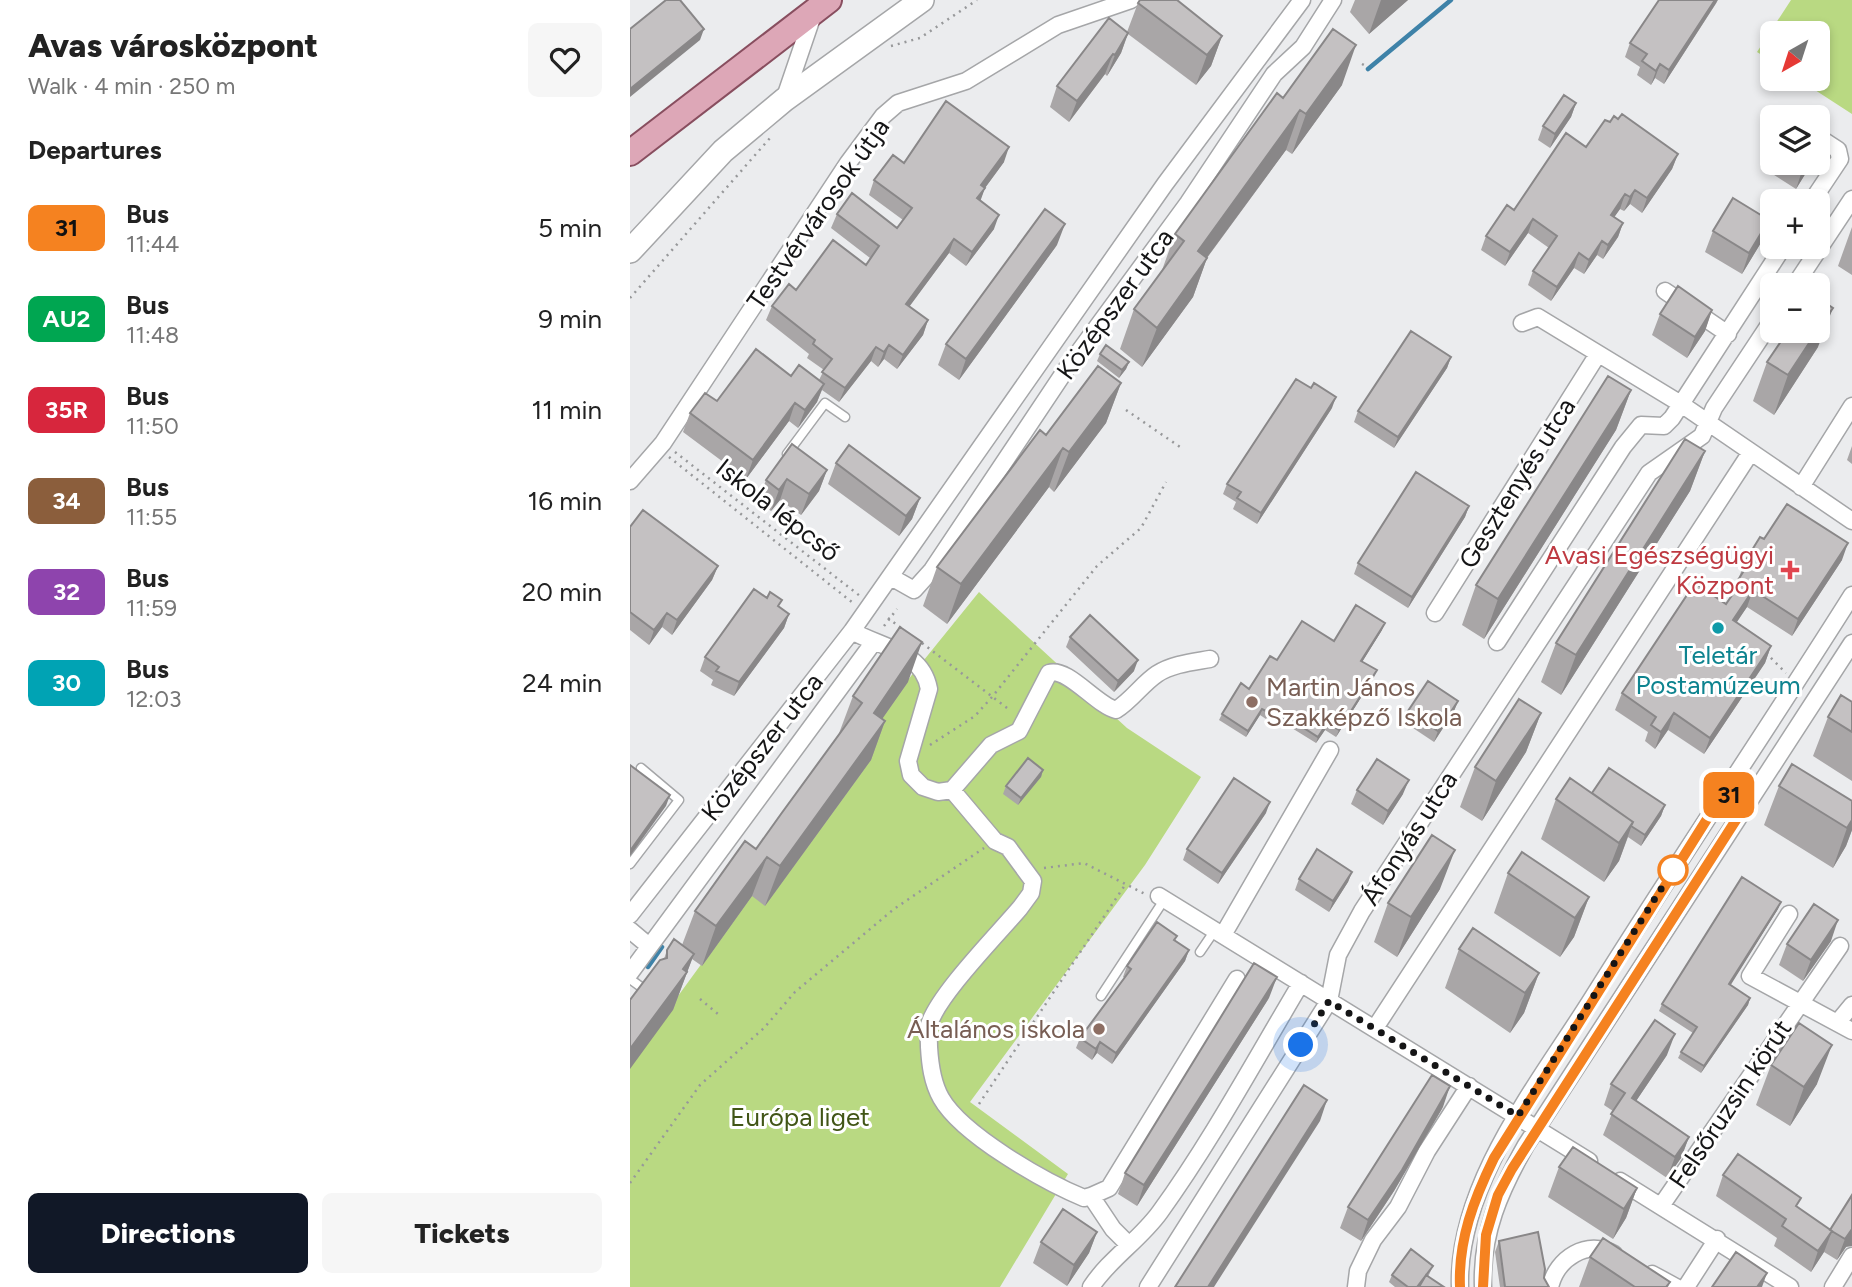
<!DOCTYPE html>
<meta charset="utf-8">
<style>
body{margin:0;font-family:Figtree,sans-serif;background:#f6f6f6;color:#222;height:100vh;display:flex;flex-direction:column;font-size:26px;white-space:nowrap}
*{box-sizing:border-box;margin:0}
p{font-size:23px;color:#767676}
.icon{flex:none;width:38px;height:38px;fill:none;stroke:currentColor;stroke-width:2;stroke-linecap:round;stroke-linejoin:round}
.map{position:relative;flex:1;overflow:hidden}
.panel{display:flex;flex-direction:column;background:#fff;width:630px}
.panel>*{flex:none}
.badge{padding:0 14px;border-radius:10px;font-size:24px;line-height:46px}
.needle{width:46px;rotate:219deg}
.fabs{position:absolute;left:1130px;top:21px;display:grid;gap:14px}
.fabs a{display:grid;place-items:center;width:70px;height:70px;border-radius:10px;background:#fff;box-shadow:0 4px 10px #0003;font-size:35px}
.you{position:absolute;width:35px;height:35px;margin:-18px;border:5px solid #fff;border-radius:50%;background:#1a73e8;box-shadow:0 0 0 10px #1a73e833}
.map>.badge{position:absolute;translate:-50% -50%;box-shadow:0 0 0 4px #fff}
h2{padding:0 28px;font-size:26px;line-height:63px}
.round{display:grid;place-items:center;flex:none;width:74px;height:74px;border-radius:10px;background:#f6f6f6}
.head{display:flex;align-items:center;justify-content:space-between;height:119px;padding:0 28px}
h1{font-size:33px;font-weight:800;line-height:52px}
.primary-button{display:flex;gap:14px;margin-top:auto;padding:14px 28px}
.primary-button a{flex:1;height:80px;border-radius:10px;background:#111827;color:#fff;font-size:28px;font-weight:800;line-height:80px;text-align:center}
.primary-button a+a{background:#f6f6f6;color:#222}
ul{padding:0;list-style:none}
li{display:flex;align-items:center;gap:21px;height:91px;padding:0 28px}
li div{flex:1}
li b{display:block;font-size:26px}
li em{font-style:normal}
li .badge{min-width:77px;font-weight:700;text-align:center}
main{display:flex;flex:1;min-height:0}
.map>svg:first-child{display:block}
.green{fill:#b9d982}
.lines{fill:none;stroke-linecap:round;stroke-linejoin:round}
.stream{stroke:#3e82a8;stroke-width:4.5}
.lane-casing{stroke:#a5a6a8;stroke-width:11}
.street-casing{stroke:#a5a6a8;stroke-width:19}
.secondary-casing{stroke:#a5a6a8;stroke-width:26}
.primary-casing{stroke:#884e5f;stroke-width:28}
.path{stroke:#97989a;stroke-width:2.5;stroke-dasharray:2 5;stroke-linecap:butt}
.lane{stroke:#fff;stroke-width:8}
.street{stroke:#fff;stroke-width:16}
.secondary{stroke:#fff;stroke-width:23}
.primary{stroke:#dda7b7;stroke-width:24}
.wall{fill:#a9a6a7}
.shaded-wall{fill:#898788}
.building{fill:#c4c1c2;stroke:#898788;stroke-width:2}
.line-casing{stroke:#fff;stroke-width:16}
.line{stroke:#f58220;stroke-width:10}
.walk{stroke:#151516;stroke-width:7;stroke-dasharray:0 12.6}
.health-dot{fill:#e0444e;stroke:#fff;stroke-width:2.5}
.culture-dot{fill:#0f9aa8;stroke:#fff;stroke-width:2.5}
.education-dot{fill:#8d6e63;stroke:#fff;stroke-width:2.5}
.stop-dot{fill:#fff;stroke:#f58220;stroke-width:3.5}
.labels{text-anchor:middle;stroke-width:6;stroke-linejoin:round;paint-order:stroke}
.street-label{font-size:26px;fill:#151516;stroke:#fff}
.health-label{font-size:26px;fill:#be3a42;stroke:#fff;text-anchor:end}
.culture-label{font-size:26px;fill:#0d838f;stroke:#fff}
.education-label{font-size:26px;fill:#785e54;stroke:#fff;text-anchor:start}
.park-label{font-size:26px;fill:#415516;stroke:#fff}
</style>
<main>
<section class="panel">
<div class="head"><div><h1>Avas városközpont</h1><p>Walk · 4 min · 250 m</p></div><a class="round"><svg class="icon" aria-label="heart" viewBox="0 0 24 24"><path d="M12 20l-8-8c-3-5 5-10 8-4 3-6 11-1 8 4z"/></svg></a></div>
<h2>Departures</h2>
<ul>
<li><span class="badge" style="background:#f58220;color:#111">31</span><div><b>Bus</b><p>11:44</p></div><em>5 min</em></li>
<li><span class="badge" style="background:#00a651;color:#fff">AU2</span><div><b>Bus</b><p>11:48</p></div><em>9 min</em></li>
<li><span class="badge" style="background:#d7263d;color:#fff">35R</span><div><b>Bus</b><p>11:50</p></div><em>11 min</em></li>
<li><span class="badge" style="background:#8b5e3c;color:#fff">34</span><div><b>Bus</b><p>11:55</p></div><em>16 min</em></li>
<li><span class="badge" style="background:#8e44ad;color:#fff">32</span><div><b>Bus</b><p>11:59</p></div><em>20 min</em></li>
<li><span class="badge" style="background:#00a3b4;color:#fff">30</span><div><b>Bus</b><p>12:03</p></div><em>24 min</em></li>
</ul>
<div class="primary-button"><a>Directions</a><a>Tickets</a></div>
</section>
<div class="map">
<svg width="1222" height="1287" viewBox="0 0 1222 1287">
<rect width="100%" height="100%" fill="#ebecee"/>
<!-- green -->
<path class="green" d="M1161,0H1222V114L1168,79H1188V33H1143V62L1127,52Z
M349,592L497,728L571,777L515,865L340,1102L438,1174L370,1287H0V1062L281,676Z"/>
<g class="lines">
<!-- stream -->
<path class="stream" d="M738,69L821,0
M18,967L32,947"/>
<!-- lane casing -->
<g class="lane-casing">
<path id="lane" d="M157,454L195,403L215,417
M1094,792L1115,806
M0,864L49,800L11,768
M570,952L585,930
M0,979L18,992
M471,996L534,900"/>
</g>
<!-- street casing -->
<g class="street-casing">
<path id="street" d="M154,100L183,15
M1182,201L1210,159L1208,150L1188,137
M1118,218L1143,234
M1165,285L1222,199
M1035,291L1098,334
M892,323L908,317L1051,404L1222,521
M0,481L33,443L218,163L253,116L268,103L336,81L428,25L501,0
M1171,487L1222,406
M261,577L284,590L302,570L437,368L558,203L644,74L673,47L703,0
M805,613L968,354
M222,631C251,648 292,650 299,689L278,761L281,775L293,787L308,792L322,790L361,745L389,731L419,673C438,667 466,705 486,710C502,700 512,684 527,674C542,664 563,662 580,659
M867,642L993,447L1011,425L1034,426L1042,418L1153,247
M322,790L365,841L378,847L403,881L401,893L390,908C368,934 307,996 299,1025C298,1032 299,1040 299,1047C300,1064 302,1082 311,1098C332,1135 415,1182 454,1198L461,1196
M529,896L959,1161
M1159,914L1120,976L1222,1031
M0,915L222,631L535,184L672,0
M0,930L19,946
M593,935L700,750
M0,973L243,643
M1208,1022L1222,1005
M745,1028L1121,452
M990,1181L1160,1287
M1031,1206L1210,946
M499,1245L483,1229L461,1196L479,1188L607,979
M1022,1274L1046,1287
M461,1287C480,1258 510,1240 530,1212C582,1140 625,1060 671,983
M518,1287L699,1001L708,955L732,911L1019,473L1072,436L1084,408L1143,319
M726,1287L728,1271L743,1240L768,1207L797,1151L839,1086
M830,1287C827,1183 910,1082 963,997C1047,862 1137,730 1222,595
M853,1287C851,1233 870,1191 896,1145L1222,643
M920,1287C927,1258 957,1239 984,1254
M1056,1287L1087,1239
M1203,1287L1222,1256"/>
</g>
<!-- secondary casing -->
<g class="secondary-casing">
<path id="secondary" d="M0,251L93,151L154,100L292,0"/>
</g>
<!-- primary casing -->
<g class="primary-casing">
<path id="primary" d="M0,153L199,0"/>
</g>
<!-- path -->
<path class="path" d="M261,46L290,38L347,0
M732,64L734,65
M0,298L140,138
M496,410L553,449
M45,452L230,596
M39,457L223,603
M258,618L275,631
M254,626L267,609
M292,643L381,711
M1136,653L1156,673
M300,745L345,716L362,697L467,566L511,528L536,482
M414,868L454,863L515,894
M70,999L88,1014
M349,1104L495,885
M0,1183L70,1085L134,1028L165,992L264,909L354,848"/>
<!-- lane -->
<use href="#lane" class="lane"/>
<!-- street -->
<use href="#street" class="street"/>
<!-- secondary -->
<use href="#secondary" class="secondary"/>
<!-- primary -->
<use href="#primary" class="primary"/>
</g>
<!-- wall -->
<path class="wall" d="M725,0H778L739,34L720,12Z
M1087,2L1034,84L1025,78L1021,85L1007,75L1010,67L995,57L1000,43Z
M508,3L592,36L581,66L566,85L498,34L491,53L477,76L475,74L439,122L420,107L427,86L497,32Z
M712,85L662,154L656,150L577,258L563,297L512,367L490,349L504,309L531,273L545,234L653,98Z
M946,103L941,117L920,148L908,140L913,126Z
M980,122L1048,154L1042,169L1012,213L1000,204L994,211L990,209L984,217L993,223L988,237L973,259L967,255L954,274L944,268L921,301L898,285L903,271L919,248L898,233L875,266L851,250L856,236L884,210L956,147Z
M1143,138V163H1182L1166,189L1130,166L1138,145Z
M374,162L355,188L350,200L364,229L336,266L319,253L279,306L298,320L293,335L267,369L254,359L248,367L241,361L209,402L192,390L187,402L168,428L159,421L116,479L53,432L60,413L87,401L161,376L189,380L194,370L177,358L179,354L136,320L142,306L166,290L236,265L240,258L201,228L207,214L267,228L273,220L239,195L244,180L274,163Z
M1222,227V275L1208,266Z
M1083,231L1132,241L1112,274L1075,252Z
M427,245L329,380L308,365L316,344Z
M1082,310L1075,331L1057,358L1022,335L1030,314Z
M1188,347L1144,415L1123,401L1137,362Z
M470,354L499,362L496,369L489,378L467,361Z
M821,357L817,368L764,448L724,422L728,411Z
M491,383L476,423L424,492L419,487L317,624L293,606L307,567Z
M1001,390L986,430L854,639L832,625L846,585Z
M702,408L627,524L603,509L606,502L593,494L597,484Z
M1222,446V464L1217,460Z
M1075,451L1060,491L931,695L911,682L926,643Z
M206,463L290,498L282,519L269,536L198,484Z
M197,470L189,491L171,515L150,500L141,511L128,501L136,480Z
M839,506L835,517L778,608L724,574L728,563Z
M0,527L88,566L82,580L42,635L32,627L19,645L0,630Z
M1134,539L1212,560L1162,636L1117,607L1106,622L1141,646L1135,663L1074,754L1038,730L1025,749L1015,741L1018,732L985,710L992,693L1096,604L1103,595L1114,563Z
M149,607L159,614L154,628L104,696L81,685L83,680L70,671L75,657Z
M752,630L732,662L744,677L706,737L695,730L686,743L639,714L636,719L630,715L616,737L589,720L592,714L619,689L647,660L704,641Z
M440,637L504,671L484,692L436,647Z
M278,682L252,719L255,721L241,760L135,906L122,896L72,966L62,959L43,1010L34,959L37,950L52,945L65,911L126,849L208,736L223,696Z
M828,701L824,711L804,742L774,722L778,711Z
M1222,702V781L1183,756L1198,717Z
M911,713L896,752L852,821L830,807L845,767Z
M413,770L411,777L388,805L373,794L376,786Z
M1149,786L1222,801V830L1216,846L1203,868L1134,825Z
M727,790L773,794L753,825L721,804Z
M962,793L1035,805L1031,816L1011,846L998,837L989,861L974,882L911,839L926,799Z
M636,813L588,884L553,860L557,849Z
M722,872L718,882L699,912L665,890L669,879Z
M878,873L959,897L944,937L930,957L864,913Z
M810,889L767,957L744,942L758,903Z
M1148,909L1100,985L1120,998L1118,1005L1071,1073L1048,1058L1051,1052L1063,1033L1029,1011L1032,1004Z
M547,936L545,941L559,950L555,961L482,1064L467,1053L462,1060L446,1048L450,1038L495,978L493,977L497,966Z
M1201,941L1173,981L1149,965L1157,944Z
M829,949L909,973L894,1013L880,1033L815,988Z
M639,998L507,1206L488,1194L495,1173Z
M1037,1055L1006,1101L1059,1137L1051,1158L1037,1178L973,1135L983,1111L974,1105L981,1084Z
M1141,1065L1187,1084L1160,1126L1126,1105Z
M813,1107L764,1191L731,1241L710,1228L718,1207Z
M929,1167L1007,1188L996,1218L983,1239L918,1197Z
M1093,1175L1167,1207L1200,1230L1222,1195L1216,1247L1207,1260L1194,1252L1181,1272L1144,1246L1147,1238L1086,1196Z
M467,1232L459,1253L437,1286L403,1263L411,1242Z
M869,1241L914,1278L919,1287H870L865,1252Z
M960,1257L1040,1282L1038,1287H949Z
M803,1266L798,1277L814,1287H765L759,1282L762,1275Z"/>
<!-- shaded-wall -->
<path class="shaded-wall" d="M751,0H778L739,34Z
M1085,0H1088L1034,84L1039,70Z
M74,29L70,40L0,97V89Z
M498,33L491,53L477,76L485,55Z
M592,36L581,66L566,85L577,55Z
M726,45L712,85L662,154L676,114Z
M483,54L475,74L439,122L447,101Z
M1030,64L1025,78L1021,85L1026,71Z
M946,103L941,117L920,148L925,134Z
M670,110L656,150L553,290L568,251Z
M379,147L374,162L349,196L355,188L350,202L342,212L351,185Z
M1048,154L1042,169L1012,213L1017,198Z
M1176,163H1182L1166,189L1173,168Z
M1005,190L1000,204L994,211L1000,197Z
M995,194L990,209L976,229L981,215Z
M369,215L364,229L336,266L342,252Z
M903,219L898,233L875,266L880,252Z
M1139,220L1132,241L1112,274L1119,253Z
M993,223L988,237L973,259L978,245Z
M435,224L427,245L329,380L336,359Z
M324,239L319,253L271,318L276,304Z
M972,241L967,255L954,274L959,260Z
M949,253L944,268L921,301L927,287Z
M577,258L563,297L512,367L527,328Z
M1203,308L1188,347L1144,415L1158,375Z
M1082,310L1075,331L1057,358L1065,337Z
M298,320L293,335L267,369L273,355Z
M259,345L254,359L248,367L254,352Z
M246,347L241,361L209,402L215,388Z
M821,357L817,368L764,448L768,437Z
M499,362L496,369L489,378L492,370Z
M491,383L476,423L424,492L439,452Z
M194,384L187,402L168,428L175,410Z
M1001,390L986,430L854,639L868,599Z
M706,397L702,408L627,524L631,513Z
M165,403L159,421L116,479L123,460Z
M433,448L419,487L317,624L331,584Z
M1075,451L1060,491L931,695L946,655Z
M197,470L189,491L171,515L179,494Z
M157,479L150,500L141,511L149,490Z
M290,498L282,519L269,536L276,516Z
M839,506L835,517L778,608L782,597Z
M1218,543L1212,560L1162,636L1168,619Z
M88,566L82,580L42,635L47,620Z
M1123,590L1117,607L1097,637L1103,620Z
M37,613L32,627L19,645L24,630Z
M159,614L154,628L104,696L109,682Z
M755,623L752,630L729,667L731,661Z
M292,642L278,682L229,752L244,713Z
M1141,646L1135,663L1074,754L1080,738Z
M508,660L504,671L484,692L488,681Z
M747,670L744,677L706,737L709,730Z
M828,701L824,711L804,742L808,731Z
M632,709L630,715L616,737L618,731Z
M911,713L896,752L852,821L866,781Z
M1044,713L1038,730L1025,749L1031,732Z
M255,721L241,760L135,906L150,866Z
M697,723L695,730L686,743L688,737Z
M413,770L411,777L388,805L391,798Z
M779,780L773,794L753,825L758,811Z
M40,795L36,806L0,856V851Z
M640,802L636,813L588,884L592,873Z
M1035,805L1031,816L1011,846L1015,835Z
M1222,820V830L1216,846L1203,868L1217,828Z
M1003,822L989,861L974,882L989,843Z
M825,850L810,889L767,957L781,917Z
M137,857L122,896L72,966L86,926Z
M722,872L718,882L699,912L703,901Z
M959,897L944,937L930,957L945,918Z
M1151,902L1148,909L1097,991L1099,984Z
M1208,920L1201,941L1173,981L1181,960Z
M559,950L555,961L482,1064L486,1053Z
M64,954L43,1010L0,1069V1049Z
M909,973L894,1013L880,1033L895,993Z
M647,977L639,998L507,1206L514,1185Z
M1120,998L1118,1005L1071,1073L1074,1066Z
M1045,1034L1037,1055L994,1119L1002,1098Z
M470,1042L467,1053L462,1060L466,1049Z
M1202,1045L1187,1084L1160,1126L1174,1087Z
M820,1086L813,1107L764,1191L731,1241L738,1220Z
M697,1100L690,1121L584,1287H578Z
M1059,1137L1051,1158L1037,1178L1045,1157Z
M1007,1188L996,1218L983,1239L994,1209Z
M1222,1229V1246L1216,1247L1207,1260L1215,1239Z
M1202,1231L1194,1252L1181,1272L1188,1251Z
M467,1232L459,1253L437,1286L444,1265Z
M1137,1273L1132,1287H1127Z"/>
<!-- building -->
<path class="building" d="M36,0H50L74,29L0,89V29Z
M510,0H547L592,36L577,55L508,3Z
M1029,0H1085L1039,70L1030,64L1026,71L1012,61L1017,54L1000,43Z
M479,18L498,33L485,55L483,54L447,101L427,86Z
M703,29L726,45L676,114L670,110L568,251L577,258L527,328L504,309L554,241L545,234L647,93L653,98Z
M934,95L946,103L925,134L913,126Z
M316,101L379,147L351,185L355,188L347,198L369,215L342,252L324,239L276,304L298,320L273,355L259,345L254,352L246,347L215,388L192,372L202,359L183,344L185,340L142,306L159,284L166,290L203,240L236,265L249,246L207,214L222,193L267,228L282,208L244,180L263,155L274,163Z
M1159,113L1166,117H1156Z
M992,114L1048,154L1017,198L1005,190L1000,197L995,194L981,215L993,223L978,245L972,241L959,260L949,253L927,287L903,271L927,236L903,219L880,252L856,236L877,205L884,210L936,133L956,147L975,120L980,122L984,116L988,119Z
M1188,131L1194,135L1188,144Z
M1143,138V148L1138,145Z
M1165,163H1176L1173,168Z
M1103,198L1139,220L1119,253L1083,231Z
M415,209L435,224L336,359L316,344Z
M1048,286L1082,310L1065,337L1030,314Z
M1188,298L1203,308L1188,329Z
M781,331L821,357L768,437L728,411Z
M1158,331H1187L1158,375L1137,362Z
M476,345L499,362L492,370L470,354Z
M126,349L161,376L169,365L194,384L175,410L165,403L123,460L60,413L75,393L87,401Z
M468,366L491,383L439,452L433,448L331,584L307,567L410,430L416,435Z
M978,376L1001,390L868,599L846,585Z
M666,379L681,388L684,383L706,397L631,513L607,498L611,492L597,484Z
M1055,439L1075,451L946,655L926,643Z
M162,444L197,470L179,494L157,479L149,490L136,480Z
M219,445L290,498L276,516L206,463Z
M786,472L839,506L782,597L728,563Z
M1157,504L1218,543L1168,619L1123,590L1103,620L1141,646L1080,738L1044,713L1031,732L1021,725L1026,717L992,693L1065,583L1096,604L1111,582L1108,580L1117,566L1114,563L1130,537L1134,539Z
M13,510L88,566L47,620L37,613L24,630L0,612V527Z
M124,589L137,598L140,592L152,600L148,606L159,614L109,682L86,671L89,667L75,657Z
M726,605L755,623L731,661L747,670L709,730L697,723L688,737L641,707L638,712L632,709L618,731L592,714L611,683L619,689L640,656L647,660L672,621L704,641Z
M460,615L508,660L488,681L440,637Z
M270,627L292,642L244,713L255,721L150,866L137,857L86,926L65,911L115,841L126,849L151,814L232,703L223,696Z
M798,681L828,701L808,731L778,711Z
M1211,695L1222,702V732L1198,717Z
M889,699L911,713L866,781L845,767Z
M398,758L413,770L391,798L376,786Z
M747,759L779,780L758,811L727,790Z
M1162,764L1222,801V820L1217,828L1149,786Z
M0,765L40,795L0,851Z
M979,768L1035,805L1015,835L1001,826L1003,822L962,793Z
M604,778L640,802L592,873L557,849Z
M940,778L1003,822L989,843L926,799Z
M802,835L825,850L781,917L758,903Z
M687,849L722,872L703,901L669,879Z
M892,852L959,897L945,918L878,873Z
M1112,877L1151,902L1099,984L1120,998L1074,1066L1051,1052L1067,1027L1032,1004Z
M1184,904L1208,920L1181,960L1157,944Z
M527,922L547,936L544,940L559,950L486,1053L470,1042L466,1049L450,1038L501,969L497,966Z
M843,928L909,973L895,993L829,949Z
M44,939L64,954L53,969L57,972L0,1049V1000L30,960L37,958V950Z
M624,963L647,977L514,1185L495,1173Z
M1025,1020L1045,1034L1002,1098L1059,1137L1045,1157L981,1114L995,1093L981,1084Z
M1169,1023L1202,1045L1174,1087L1141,1065Z
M802,1075L820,1086L772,1170L738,1220L718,1207Z
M674,1085L697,1100L578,1287H545Z
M943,1147L1007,1188L994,1209L929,1167Z
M1108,1154L1171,1198L1166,1206L1202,1231L1188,1251L1152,1226L1156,1219L1093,1175Z
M1222,1195V1229L1215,1239L1200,1230Z
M433,1209L467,1232L444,1265L411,1242Z
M908,1232L915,1269L914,1278L919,1287H875L869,1241Z
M973,1238L1040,1282L1036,1287H1005L960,1257Z
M781,1249L803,1266L787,1287H778L762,1275Z
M1106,1252L1137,1273L1127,1287H1082Z
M796,1275L814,1287H789Z"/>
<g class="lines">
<!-- line casing -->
<g class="line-casing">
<path id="line" d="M830,1287C828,1240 844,1199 864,1158L1094,792L1115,806L882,1169L868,1195L856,1235L853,1287"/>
</g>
<!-- line -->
<use href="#line" class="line"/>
<!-- walk -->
<path class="walk" d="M671,1045L699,1001L888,1116L1043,870"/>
</g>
<!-- markers -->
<path class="health-dot" d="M1156.5 559.5h7v7h7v7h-7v7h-7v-7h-7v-7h7z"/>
<circle class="culture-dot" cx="1088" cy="628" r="7"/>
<g class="education-dot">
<circle cx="622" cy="702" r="7"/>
<circle cx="469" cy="1029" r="7"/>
</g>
<circle class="stop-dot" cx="1043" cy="870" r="14"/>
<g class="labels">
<!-- street labels -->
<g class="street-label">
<text transform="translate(188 214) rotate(-55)" y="9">Testvérvárosok útja</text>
<text transform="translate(485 304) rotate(-54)" y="9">Középszer utca</text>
<text transform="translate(887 483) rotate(-58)" y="9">Gesztenyés utca</text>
<text transform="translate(148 510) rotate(38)" y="9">Iskola lépcső</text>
<text transform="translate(132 747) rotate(-52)" y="9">Középszer utca</text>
<text transform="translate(779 838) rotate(-57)" y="9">Áfonyás utca</text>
<text transform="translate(1100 1104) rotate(-56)" y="9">Felsőruzsin körút</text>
</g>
<!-- health labels -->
<g class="health-label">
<text x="1144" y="564">Avasi Egészségügyi<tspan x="1144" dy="30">Központ</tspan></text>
</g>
<!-- culture labels -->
<g class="culture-label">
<text x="1088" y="664">Teletár<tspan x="1088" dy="30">Postamúzeum</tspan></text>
</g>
<!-- education labels -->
<g class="education-label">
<text x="636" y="696">Martin János<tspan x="636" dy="30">Szakképző Iskola</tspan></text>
<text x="455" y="1038" text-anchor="end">Általános iskola</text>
</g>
<!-- park labels -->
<g class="park-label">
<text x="170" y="1126">Európa liget</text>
</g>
</g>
</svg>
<div class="fabs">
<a><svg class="needle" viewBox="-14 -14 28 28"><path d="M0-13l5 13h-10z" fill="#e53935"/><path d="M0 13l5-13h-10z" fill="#767676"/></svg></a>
<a><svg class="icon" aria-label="layers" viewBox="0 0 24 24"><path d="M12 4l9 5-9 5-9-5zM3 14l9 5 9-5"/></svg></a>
<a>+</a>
<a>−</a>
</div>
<div class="you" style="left:671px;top:1045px"></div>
<b class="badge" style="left:1099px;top:795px;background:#f58220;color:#111">31</b>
</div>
</main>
